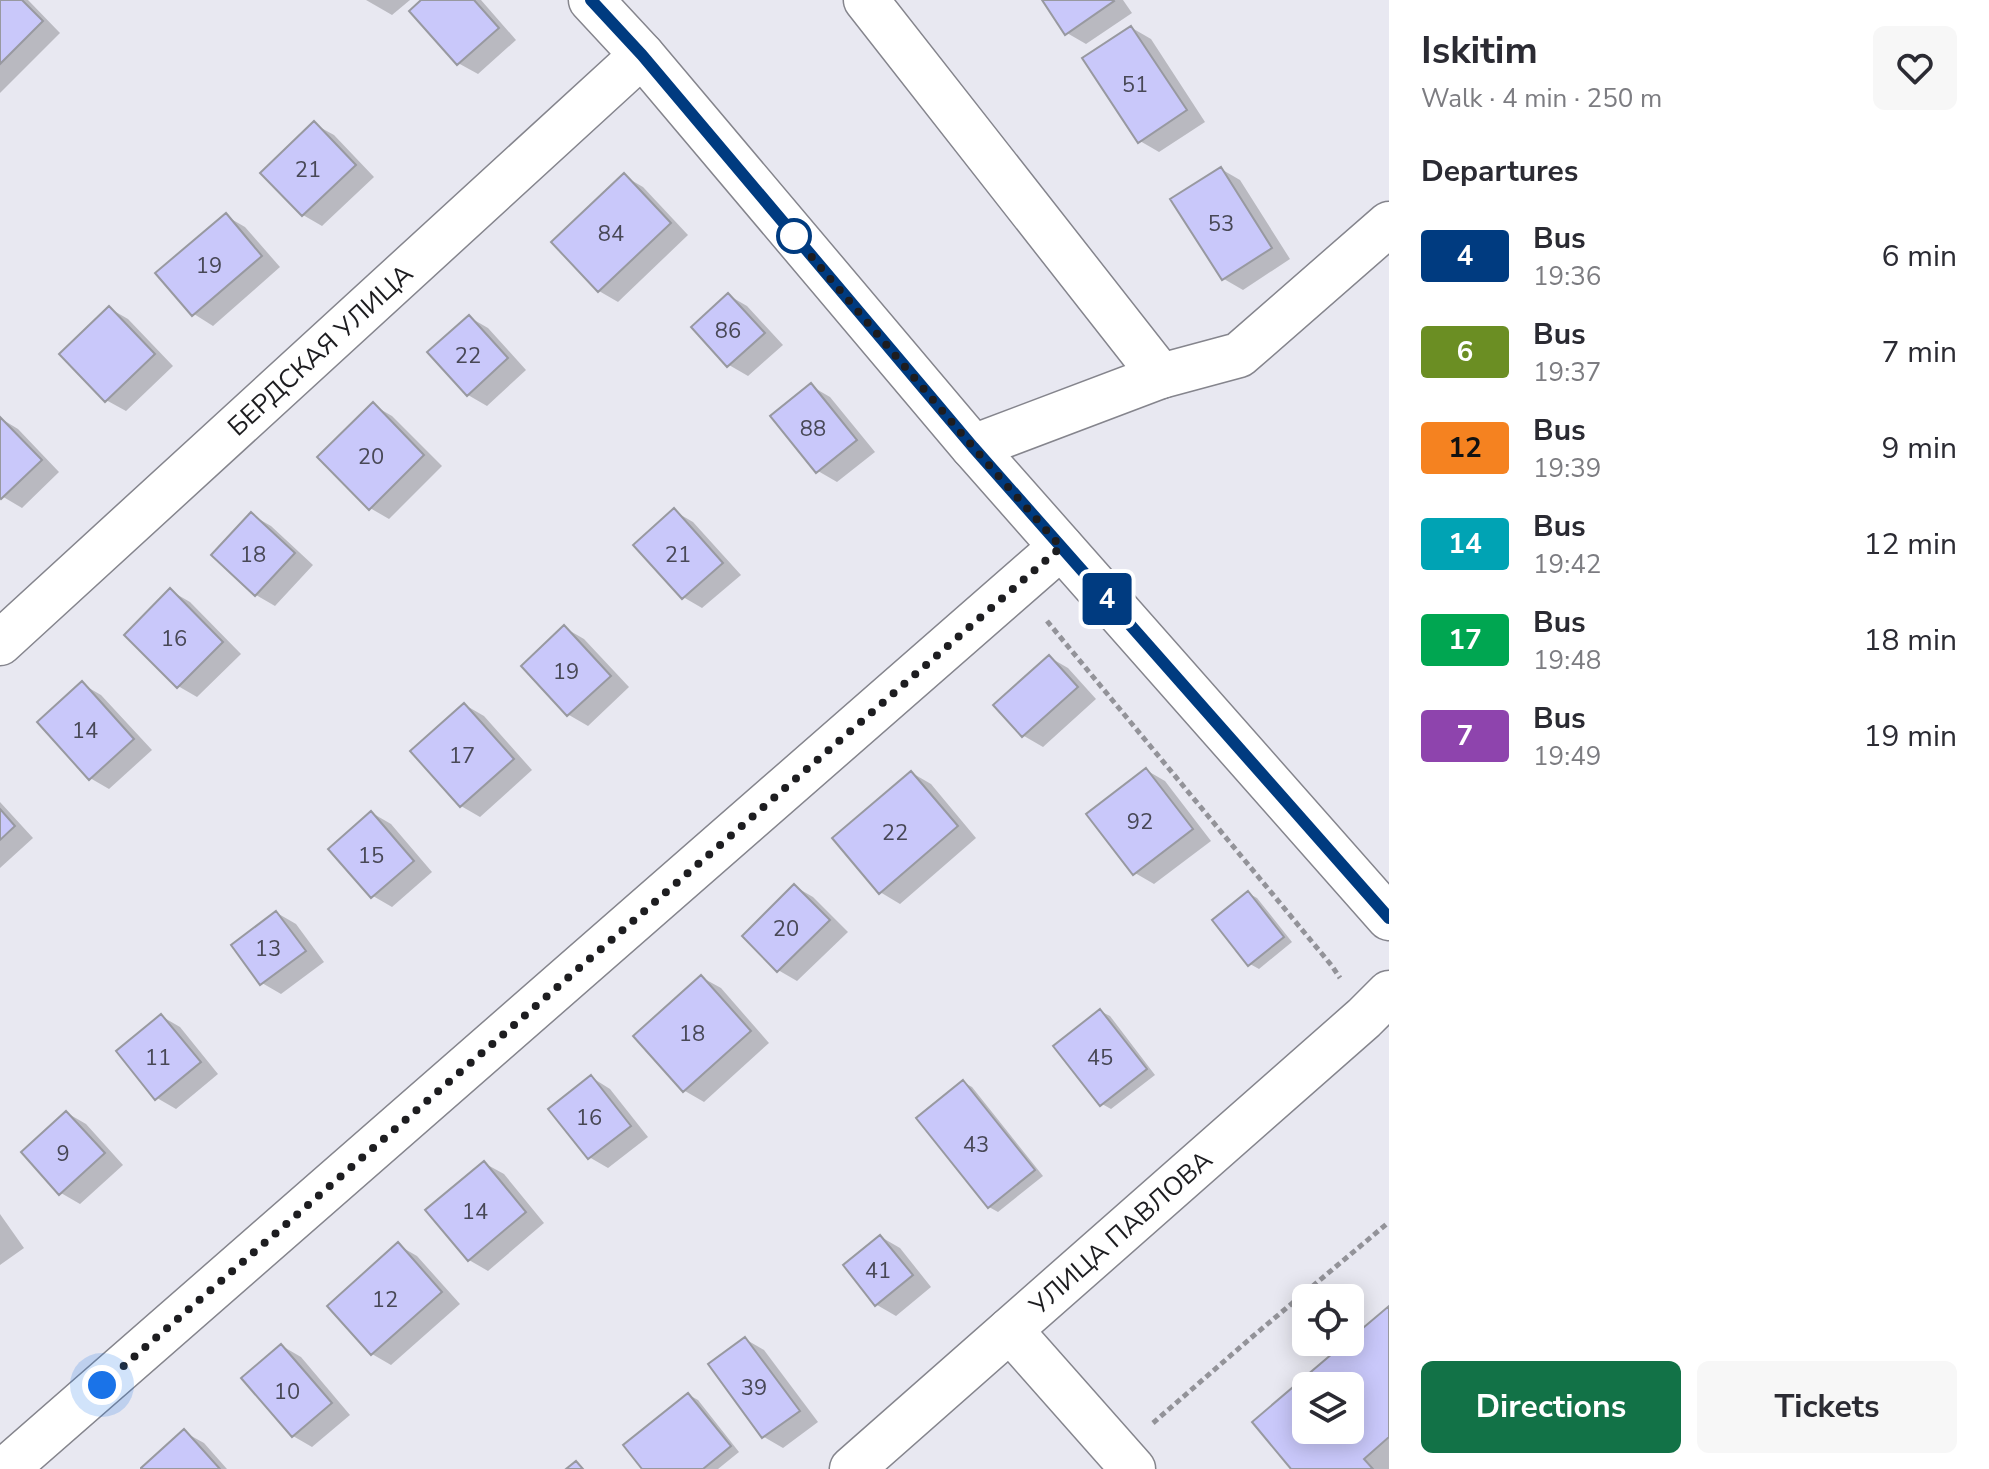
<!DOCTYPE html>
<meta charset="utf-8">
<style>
body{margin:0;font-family:"Nunito Sans",sans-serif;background:#f7f7f7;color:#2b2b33;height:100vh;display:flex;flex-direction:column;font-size:30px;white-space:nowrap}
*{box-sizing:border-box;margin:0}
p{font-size:26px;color:#7c7c81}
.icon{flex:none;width:44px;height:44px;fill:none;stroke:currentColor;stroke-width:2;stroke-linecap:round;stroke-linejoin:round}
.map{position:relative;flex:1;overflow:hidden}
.drawer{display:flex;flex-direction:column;background:#fff;width:600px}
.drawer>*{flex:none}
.badge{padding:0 16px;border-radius:6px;font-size:28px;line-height:52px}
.tools{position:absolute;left:1292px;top:1284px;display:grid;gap:16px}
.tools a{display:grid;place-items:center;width:72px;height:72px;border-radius:12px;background:#fff;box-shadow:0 4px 20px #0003;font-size:40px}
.you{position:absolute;width:40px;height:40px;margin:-20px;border:6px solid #fff;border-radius:50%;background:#1a73e8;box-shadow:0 0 0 12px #1a73e833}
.map>.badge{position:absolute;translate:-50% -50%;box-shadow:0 0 0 4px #fff}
h2{padding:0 32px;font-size:30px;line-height:72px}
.round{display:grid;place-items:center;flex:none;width:84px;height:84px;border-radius:12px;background:#f7f7f7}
.overview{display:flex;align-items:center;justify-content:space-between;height:136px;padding:0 32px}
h1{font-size:38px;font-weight:700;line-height:60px}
.primary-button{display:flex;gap:16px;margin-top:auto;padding:16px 32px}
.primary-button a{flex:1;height:92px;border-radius:12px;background:#127247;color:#fff;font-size:32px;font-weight:700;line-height:92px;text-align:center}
.primary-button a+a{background:#f7f7f7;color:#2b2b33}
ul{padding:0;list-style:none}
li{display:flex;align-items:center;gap:24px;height:96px;padding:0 32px}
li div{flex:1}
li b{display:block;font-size:30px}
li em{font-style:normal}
li .badge{min-width:88px;font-weight:700;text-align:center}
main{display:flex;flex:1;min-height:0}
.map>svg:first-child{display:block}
.shadow{fill:#0003;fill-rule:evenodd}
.building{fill:#c9c8fa;stroke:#9899a0;stroke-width:2;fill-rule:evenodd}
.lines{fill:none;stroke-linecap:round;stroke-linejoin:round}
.minor-casing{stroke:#85858d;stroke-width:47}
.major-casing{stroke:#85858d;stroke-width:47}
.path{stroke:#939399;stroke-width:5;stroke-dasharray:6 4;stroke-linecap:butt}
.minor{stroke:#fff;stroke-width:44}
.major{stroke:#fff;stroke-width:44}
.line-casing{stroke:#fff;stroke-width:18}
.line{stroke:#003b80;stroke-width:12}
.walk{stroke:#1d1d20;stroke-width:8;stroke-dasharray:0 14.4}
.stop-dot{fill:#fff;stroke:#003b80;stroke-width:4}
.labels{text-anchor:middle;stroke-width:7;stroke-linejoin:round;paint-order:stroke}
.number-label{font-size:22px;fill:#484856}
.street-label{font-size:26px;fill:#1d1d20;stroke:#f6f6fe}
</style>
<main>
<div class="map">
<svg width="1389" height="1469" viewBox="0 0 1389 1469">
<rect width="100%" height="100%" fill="#e8e8f1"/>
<!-- shadow -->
<path class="shadow" d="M0,0H28L60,33L0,93Z
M366,0H410L392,15Z
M424,0H481L516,40L478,74L458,63Z
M1044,0H1123L1132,13L1086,44L1067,33Z
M1132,28L1151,39L1205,122L1159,152L1140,141Z
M314,124L334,135L374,177L322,226L303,215Z
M1221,169L1240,180L1290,259L1243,290L1224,279Z
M624,176L643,187L688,235L618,302L599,291Z
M226,216L245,227L280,267L213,326L194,314Z
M728,295L747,306L783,345L748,376L729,365Z
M109,308L128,319L173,366L126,411L106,400Z
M469,317L488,328L526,370L487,406L468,395Z
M811,386L830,397L875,452L837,482L818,471Z
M373,405L392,416L442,466L389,519L370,508Z
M0,418L18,429L59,472L22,508L0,495Z
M674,511L693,522L741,575L702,608L683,597Z
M252,515L271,526L313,565L275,606L256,595Z
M171,591L190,602L241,654L197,697L178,686Z
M565,628L584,639L629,687L588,726L569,715Z
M1049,657L1068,668L1096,699L1043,747L1024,736L996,705Z
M82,684L101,695L152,750L109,789L90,778Z
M465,705L484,716L532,770L480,817L461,806Z
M1146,770L1165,781L1211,841L1154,884L1135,873Z
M912,773L931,784L976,838L900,904L880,892Z
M0,802L33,838L0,868Z
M372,813L391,824L432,872L392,907L373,896Z
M794,886L813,897L848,932L797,981L778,970Z
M1248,893L1257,898L1292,942L1259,969L1250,964Z
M277,913L296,924L324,962L281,994L262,983Z
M701,977L721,988L769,1043L704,1102L685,1091L636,1036Z
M1100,1011L1110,1016L1155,1075L1111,1109L1102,1104Z
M161,1016L180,1027L218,1074L176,1109L157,1098Z
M591,1077L610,1089L648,1137L608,1168L589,1157Z
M963,1082L972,1087L1043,1176L998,1212L989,1207Z
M67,1113L86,1124L123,1165L80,1204L61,1193Z
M484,1163L504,1174L544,1223L488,1271L469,1260Z
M0,1214L24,1248L0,1265Z
M881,1237L900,1248L931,1287L896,1316L877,1305Z
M398,1245L417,1256L460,1304L391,1365L372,1354Z
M1389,1308V1469H1294L1255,1422ZM1306,1386H1350V1430H1306Z
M745,1339L764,1350L818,1422L783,1448L764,1437Z
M282,1346L301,1357L350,1415L312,1447L293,1436Z
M689,1395L698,1400L739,1452L718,1469H645Z
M184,1432L204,1443L227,1469H144Z"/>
<!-- building -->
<path class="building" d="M0,0H22L43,21L0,64Z
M421,0H474L499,28L457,65L409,11Z
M1042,0H1113L1114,1L1065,35Z
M1131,26L1187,110L1138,143L1082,58Z
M314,121L356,165L302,216L260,173Z
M1221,167L1272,248L1222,280L1170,199Z
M624,173L671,223L598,292L551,242Z
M226,213L262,256L192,316L155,273Z
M728,293L765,333L727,367L691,327Z
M109,306L155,354L105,402L59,354Z
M469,315L508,358L467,396L427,352Z
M811,383L857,440L816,473L770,416Z
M373,402L424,455L369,510L317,457Z
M0,417L42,460L1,499L0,498Z
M674,508L723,563L682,599L633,545Z
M251,512L295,553L255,596L211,555Z
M170,588L223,642L177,688L124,635Z
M564,625L611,676L567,716L521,666Z
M1049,655L1078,687L1022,737L993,705Z
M82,681L134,739L89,780L37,722Z
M464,703L514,759L460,807L410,751Z
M1146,768L1193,829L1133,875L1086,814Z
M911,771L958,826L879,894L832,838Z
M0,809L15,826L0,840Z
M371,811L414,861L371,898L328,849Z
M794,884L830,920L777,972L742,936Z
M1248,891L1284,937L1248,966L1212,920Z
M276,911L306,951L260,985L231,945Z
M701,975L751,1031L683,1092L633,1036Z
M1100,1009L1147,1069L1100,1106L1053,1046Z
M161,1014L201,1062L155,1100L116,1051Z
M591,1075L631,1126L588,1159L548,1109Z
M963,1080L1035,1170L988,1208L916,1118Z
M66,1111L105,1153L59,1195L21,1152Z
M484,1161L526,1212L468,1261L425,1210Z
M880,1235L913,1275L875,1306L843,1265Z
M398,1242L442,1292L371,1355L327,1306Z
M1389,1306V1437L1364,1459L1373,1469H1291L1252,1422L1346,1342H1350V1339ZM1306,1386H1350V1430H1306Z
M745,1337L800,1411L762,1438L708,1364Z
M281,1344L332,1403L292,1437L241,1378Z
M688,1393L731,1446L703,1469H642L623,1445Z
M184,1429L220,1469H141V1468Z
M576,1461L583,1469H566Z"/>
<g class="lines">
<!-- minor casing -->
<g class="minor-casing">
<g id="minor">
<path d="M866,0L1161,376"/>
<path d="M973,447L1161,376L1239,355L1389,224"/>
<path id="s1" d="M0,643L642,55"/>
<path d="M1010,1330L1133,1469"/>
<path d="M6,1469L1061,547"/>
<path id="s2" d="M852,1469L1364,1018L1389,993"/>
</g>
</g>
<!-- major casing -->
<g class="major-casing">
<path id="major" d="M591,0L642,55L973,447L1389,918"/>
</g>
<!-- path -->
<path class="path" d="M1047,621L1332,966L1340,978
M1153,1423L1252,1337L1389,1222"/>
<!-- minor -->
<use href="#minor" class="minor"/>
<!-- major -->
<use href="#major" class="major"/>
</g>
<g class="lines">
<!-- line casing -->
<g class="line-casing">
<path id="line" d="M591,0L642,55L973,447L1389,918"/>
</g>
<!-- line -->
<use href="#line" class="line"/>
<!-- walk -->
<path class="walk" d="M102,1385L1061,547L973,447L794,236"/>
</g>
<!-- markers -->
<circle class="stop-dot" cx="794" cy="236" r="16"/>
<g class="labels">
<!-- number labels -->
<g class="number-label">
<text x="1135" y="92">51</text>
<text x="308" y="177">21</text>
<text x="1221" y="231">53</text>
<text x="611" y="241">84</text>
<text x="209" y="273">19</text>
<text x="728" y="338">86</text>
<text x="468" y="363">22</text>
<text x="813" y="436">88</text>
<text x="371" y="464">20</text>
<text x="253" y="562">18</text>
<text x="678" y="562">21</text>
<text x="174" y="646">16</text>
<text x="566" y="679">19</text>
<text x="85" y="738">14</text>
<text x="462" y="763">17</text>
<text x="1140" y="829">92</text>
<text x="895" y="840">22</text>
<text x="371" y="863">15</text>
<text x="786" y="936">20</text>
<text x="268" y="956">13</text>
<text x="692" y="1041">18</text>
<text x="158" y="1065">11</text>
<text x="1100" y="1065">45</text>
<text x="589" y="1125">16</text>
<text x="976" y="1152">43</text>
<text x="63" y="1161">9</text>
<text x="475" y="1219">14</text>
<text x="878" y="1278">41</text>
<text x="385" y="1307">12</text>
<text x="754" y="1395">39</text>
<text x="287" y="1399">10</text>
</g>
<!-- street labels -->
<g class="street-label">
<text dy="9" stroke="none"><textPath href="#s1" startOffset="434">БЕРДСКАЯ УЛИЦА</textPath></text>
<text dy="9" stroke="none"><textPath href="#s2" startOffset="358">УЛИЦА ПАВЛОВА</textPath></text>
</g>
</g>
</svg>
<div class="tools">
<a><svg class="icon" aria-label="locate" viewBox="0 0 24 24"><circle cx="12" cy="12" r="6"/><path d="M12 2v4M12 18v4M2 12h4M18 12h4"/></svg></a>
<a><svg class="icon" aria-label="layers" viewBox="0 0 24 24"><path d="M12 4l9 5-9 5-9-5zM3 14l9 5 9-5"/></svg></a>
</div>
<div class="you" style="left:102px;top:1385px"></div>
<b class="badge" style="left:1107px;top:599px;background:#003b80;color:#fff">4</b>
</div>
<section class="drawer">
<div class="overview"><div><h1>Iskitim</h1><p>Walk · 4 min · 250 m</p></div><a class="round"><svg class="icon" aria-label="heart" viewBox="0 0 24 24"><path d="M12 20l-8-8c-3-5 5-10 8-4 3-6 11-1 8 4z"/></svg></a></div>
<h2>Departures</h2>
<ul>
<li><span class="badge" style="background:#003b80;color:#fff">4</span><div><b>Bus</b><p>19:36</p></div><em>6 min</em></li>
<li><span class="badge" style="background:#6b8e23;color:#fff">6</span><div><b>Bus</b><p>19:37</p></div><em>7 min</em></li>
<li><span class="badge" style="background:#f58220;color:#111">12</span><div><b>Bus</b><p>19:39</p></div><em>9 min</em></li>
<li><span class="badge" style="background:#00a3b4;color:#fff">14</span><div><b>Bus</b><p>19:42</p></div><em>12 min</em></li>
<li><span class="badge" style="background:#00a651;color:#fff">17</span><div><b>Bus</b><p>19:48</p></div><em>18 min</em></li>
<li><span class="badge" style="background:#8e44ad;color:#fff">7</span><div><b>Bus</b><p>19:49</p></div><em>19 min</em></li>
</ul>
<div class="primary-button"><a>Directions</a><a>Tickets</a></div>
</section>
</main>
